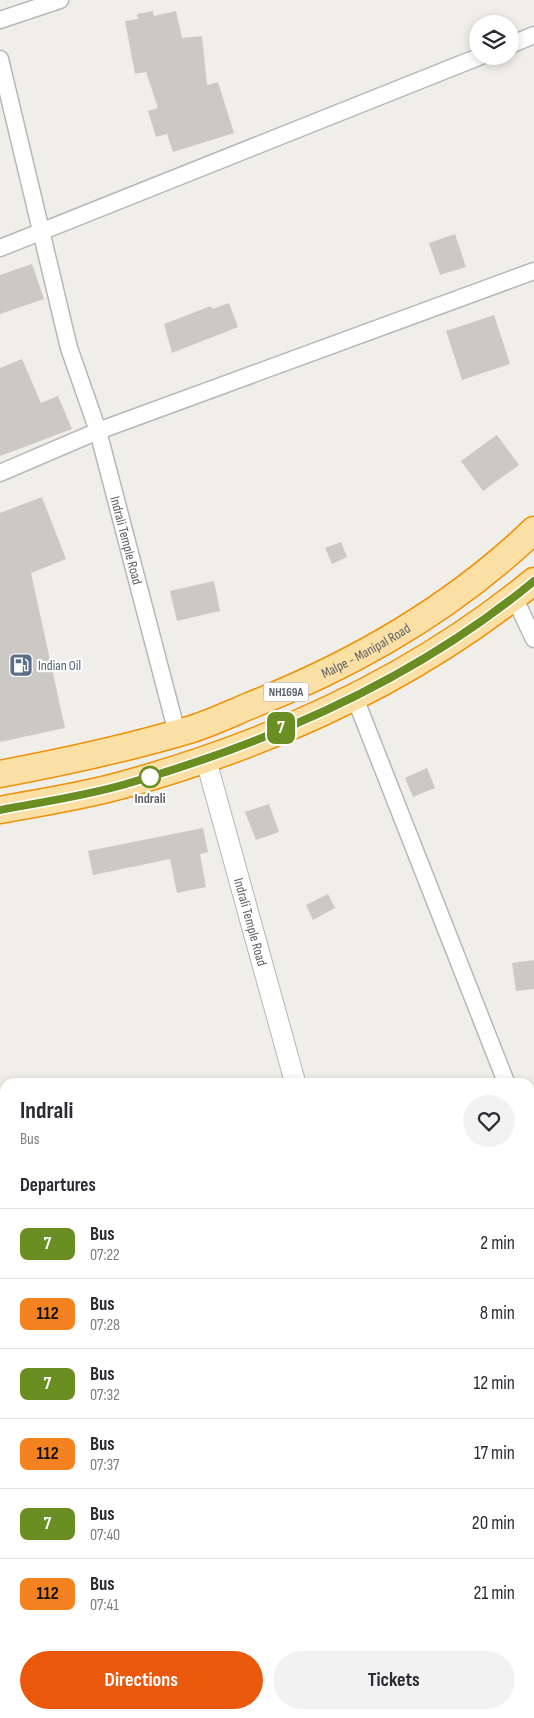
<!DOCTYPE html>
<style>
body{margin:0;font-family:"Sofia Sans Condensed",sans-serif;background:#f2f2f3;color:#2b2b33;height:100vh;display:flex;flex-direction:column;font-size:19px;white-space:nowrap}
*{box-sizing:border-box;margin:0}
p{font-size:16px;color:#7c7c81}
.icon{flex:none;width:28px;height:28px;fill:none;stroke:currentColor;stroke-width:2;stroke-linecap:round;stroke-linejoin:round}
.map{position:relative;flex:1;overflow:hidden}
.details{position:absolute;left:0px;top:1078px;width:535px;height:641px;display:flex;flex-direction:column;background:#fff;border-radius:15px 15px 0 0;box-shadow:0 2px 8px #0003}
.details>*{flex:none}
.badge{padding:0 10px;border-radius:8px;font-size:18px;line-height:32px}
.tools{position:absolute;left:469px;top:15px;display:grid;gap:10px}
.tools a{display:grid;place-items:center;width:50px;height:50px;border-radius:50%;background:#fff;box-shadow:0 2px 8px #0003;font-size:25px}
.map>.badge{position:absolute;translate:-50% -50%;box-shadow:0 0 0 2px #fff}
h2{padding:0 20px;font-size:19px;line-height:45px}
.round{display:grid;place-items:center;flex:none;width:52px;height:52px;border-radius:26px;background:#f2f2f3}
.overview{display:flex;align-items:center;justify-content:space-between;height:85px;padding:0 20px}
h1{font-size:24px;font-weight:700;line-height:38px}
.cta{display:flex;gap:10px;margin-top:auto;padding:10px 20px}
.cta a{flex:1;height:58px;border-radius:30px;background:#ea580c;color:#fff;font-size:20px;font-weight:700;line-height:58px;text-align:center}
.cta a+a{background:#f2f2f3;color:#2b2b33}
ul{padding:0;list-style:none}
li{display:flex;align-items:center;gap:15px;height:70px;padding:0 20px;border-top:1px solid #e1e1e2}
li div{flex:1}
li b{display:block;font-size:19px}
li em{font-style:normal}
li .badge{min-width:55px;font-weight:700;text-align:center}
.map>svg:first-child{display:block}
.building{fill:#ccc9c4}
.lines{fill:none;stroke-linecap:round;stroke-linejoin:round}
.minor-casing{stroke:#b5b8bb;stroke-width:19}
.tertiary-casing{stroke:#b5b8bb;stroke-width:22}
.trunk-casing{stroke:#ef9109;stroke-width:29}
.path{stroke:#a0caa8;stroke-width:3;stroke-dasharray:5 2.5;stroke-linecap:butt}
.minor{stroke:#fff;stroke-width:16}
.tertiary{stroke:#fff;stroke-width:20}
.trunk{stroke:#fae0a4;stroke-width:26}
.line-casing{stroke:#fff;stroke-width:11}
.line{stroke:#6b8e23;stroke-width:8}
.stop-dot{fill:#fff;stroke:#6b8e23;stroke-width:2.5}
.labels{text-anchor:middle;stroke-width:4.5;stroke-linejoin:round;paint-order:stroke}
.shield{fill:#fff;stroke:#8f9295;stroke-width:1}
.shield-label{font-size:12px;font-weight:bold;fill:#5f6367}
.street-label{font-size:14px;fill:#5f6367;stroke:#fff}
.service-label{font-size:14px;fill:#4e5e75;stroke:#fff;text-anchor:start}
.stop-label{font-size:14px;font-weight:bold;fill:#5f6367;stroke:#fff}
</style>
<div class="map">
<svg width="534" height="1718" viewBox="0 0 534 1718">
<rect width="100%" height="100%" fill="#f0eee8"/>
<!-- building -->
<path class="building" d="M153,11L154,16L176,11L182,38L202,36L207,85L218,82L234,133L173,152L167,134L156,137L148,111L158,108L146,72L135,74L125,21L138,19L137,14Z
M455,234L466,267L440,275L429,243Z
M32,264L44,299L0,314V275Z
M229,303L238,327L172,353L164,324L211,306L212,309Z
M494,315L510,364L462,380L446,331Z
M22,359L41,403L58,396L72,429L0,456V368Z
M497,435L519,465L483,491L461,461Z
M42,497L66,559L31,573L65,728L0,742V513Z
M341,542L347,557L332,564L325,548Z
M214,581L220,611L177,621L170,591Z
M427,768L435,788L413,797L405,778Z
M269,804L279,832L256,840L245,812Z
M203,828L208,852L200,854L206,887L177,893L170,859L93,875L88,851Z
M328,894L335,908L313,920L306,905Z
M534,960V989L516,991L512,963Z"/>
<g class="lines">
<!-- minor casing -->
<g class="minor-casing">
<g id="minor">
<path d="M0,20L60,0"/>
<path d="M510,45L534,35"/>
<path id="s1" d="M0,59L69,348L98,431L177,733"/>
<path d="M0,248L481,56"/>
<path d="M0,473L98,431L534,271"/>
<path d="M514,597L534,639"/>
<path d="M355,698L506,1082"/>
<path d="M530,1143L534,1153"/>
<path d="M530,1270H534"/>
<path d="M530,1413H534"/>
<path d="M0,1569L5,1561"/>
<path d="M530,1603H534"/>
<path d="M530,1673L534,1674"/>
<path d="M100,1714L102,1718"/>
</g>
</g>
<!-- tertiary casing -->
<g class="tertiary-casing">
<g id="tertiary">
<path id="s2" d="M206,760L295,1082"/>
<path d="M421,1718L422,1714"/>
</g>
</g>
<!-- trunk casing -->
<g class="trunk-casing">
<g id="trunk">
<path id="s3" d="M0,774C64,762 129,748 192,729C211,723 230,714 249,706C353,665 453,608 534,530"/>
<path d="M0,810C42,802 85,796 126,784C273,743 416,678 534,581"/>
</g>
</g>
<!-- path -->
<path class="path" d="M0,1342L5,1348"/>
<!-- minor -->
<use href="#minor" class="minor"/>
<!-- tertiary -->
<use href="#tertiary" class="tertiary"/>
<!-- trunk -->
<use href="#trunk" class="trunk"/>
</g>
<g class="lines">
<!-- line casing -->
<g class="line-casing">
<path id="line" d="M0,810C42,802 85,796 126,784C272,742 417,678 534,581"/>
</g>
<!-- line -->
<use href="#line" class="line"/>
</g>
<!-- icons -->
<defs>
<g id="fuel-square" transform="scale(1.25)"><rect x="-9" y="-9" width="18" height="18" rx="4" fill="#5c6f8a" stroke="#fff"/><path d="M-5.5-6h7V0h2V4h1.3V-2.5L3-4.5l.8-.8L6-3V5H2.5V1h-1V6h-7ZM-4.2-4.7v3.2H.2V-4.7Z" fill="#fff"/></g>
</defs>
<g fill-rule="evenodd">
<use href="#fuel-square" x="21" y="665"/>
</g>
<!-- markers -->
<circle class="stop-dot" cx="150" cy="777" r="10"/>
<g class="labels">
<!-- shield labels -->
<rect class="shield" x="263.5" y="682.5" width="45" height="19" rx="4"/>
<g class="shield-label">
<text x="286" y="696">NH169A</text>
</g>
<!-- street labels -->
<g class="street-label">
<text dy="5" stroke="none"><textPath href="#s1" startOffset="498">Indrali Temple Road</textPath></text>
<text dy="5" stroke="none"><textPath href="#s3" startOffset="388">Malpe - Manipal Road</textPath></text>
<text dy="5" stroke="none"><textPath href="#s2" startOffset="168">Indrali Temple Road</textPath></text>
</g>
<!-- service labels -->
<g class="service-label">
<text x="38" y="670">Indian Oil</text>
</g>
<!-- stop labels -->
<g class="stop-label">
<text x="150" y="803">Indrali</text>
</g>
</g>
</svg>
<div class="tools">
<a><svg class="icon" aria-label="layers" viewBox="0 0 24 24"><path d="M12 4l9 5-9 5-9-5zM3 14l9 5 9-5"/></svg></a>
</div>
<b class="badge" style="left:281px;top:728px;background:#6b8e23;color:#fff">7</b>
<section class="details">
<div class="overview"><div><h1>Indrali</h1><p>Bus</p></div><a class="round"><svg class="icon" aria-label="heart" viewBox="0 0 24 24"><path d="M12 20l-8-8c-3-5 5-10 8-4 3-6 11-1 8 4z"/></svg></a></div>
<h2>Departures</h2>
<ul>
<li><span class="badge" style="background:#6b8e23;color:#fff">7</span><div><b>Bus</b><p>07:22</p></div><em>2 min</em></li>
<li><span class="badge" style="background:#f58220;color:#111">112</span><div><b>Bus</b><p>07:28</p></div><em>8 min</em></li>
<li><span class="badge" style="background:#6b8e23;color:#fff">7</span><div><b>Bus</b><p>07:32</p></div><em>12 min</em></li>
<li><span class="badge" style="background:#f58220;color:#111">112</span><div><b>Bus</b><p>07:37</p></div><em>17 min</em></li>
<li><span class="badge" style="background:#6b8e23;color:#fff">7</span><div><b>Bus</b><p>07:40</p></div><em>20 min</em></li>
<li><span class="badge" style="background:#f58220;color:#111">112</span><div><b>Bus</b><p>07:41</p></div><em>21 min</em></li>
</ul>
<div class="cta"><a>Directions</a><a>Tickets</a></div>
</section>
</div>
